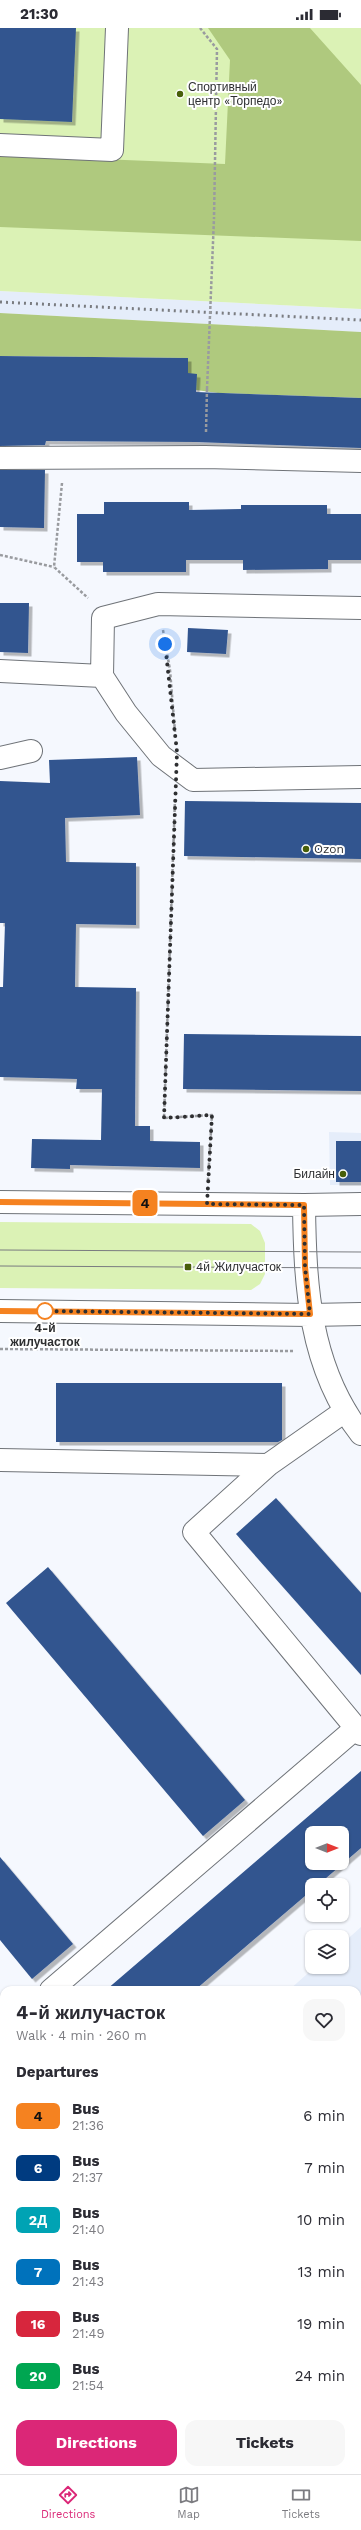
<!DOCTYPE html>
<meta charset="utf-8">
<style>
body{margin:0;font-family:"Work Sans",sans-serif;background:#f7f7f7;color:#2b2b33;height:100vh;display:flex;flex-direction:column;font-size:15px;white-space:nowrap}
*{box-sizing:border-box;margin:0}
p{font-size:13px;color:#7c7c81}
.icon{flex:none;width:22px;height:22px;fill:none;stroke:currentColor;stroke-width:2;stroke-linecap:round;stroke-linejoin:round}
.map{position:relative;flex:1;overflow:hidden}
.sheet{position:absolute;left:0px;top:1958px;width:361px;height:488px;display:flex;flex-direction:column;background:#fff;border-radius:12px 12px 0 0;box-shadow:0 1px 3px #0004}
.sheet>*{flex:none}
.badge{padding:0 8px;border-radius:6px;font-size:14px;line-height:26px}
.needle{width:26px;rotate:90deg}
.buttons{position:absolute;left:305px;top:1798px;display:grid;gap:8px}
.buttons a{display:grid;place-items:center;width:44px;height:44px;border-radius:8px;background:#fff;box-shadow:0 1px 3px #0004;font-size:20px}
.you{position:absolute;width:20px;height:20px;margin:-10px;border:3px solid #fff;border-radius:50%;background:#1a73e8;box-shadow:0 0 0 6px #1a73e833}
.map>.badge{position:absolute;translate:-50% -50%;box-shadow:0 0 0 2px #fff}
h2{padding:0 16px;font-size:15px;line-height:36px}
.round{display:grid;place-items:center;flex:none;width:42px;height:42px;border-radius:12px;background:#f7f7f7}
.summary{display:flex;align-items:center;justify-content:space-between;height:68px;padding:0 16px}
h1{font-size:19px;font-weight:700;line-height:30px}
.action{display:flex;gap:8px;margin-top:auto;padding:8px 16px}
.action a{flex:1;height:46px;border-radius:12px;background:#db2777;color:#fff;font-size:16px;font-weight:700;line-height:46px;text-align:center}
.action a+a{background:#f7f7f7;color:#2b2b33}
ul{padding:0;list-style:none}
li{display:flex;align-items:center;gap:12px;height:52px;padding:0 16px}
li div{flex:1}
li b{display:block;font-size:15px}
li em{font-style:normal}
li .badge{min-width:44px;font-weight:700;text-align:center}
.status{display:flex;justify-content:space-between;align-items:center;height:28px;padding:0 20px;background:#fff;direction:ltr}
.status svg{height:11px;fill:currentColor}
.dock{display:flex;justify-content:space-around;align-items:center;height:56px;border-top:1px solid #e1e1e2;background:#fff;font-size:11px;color:#7c7c81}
.dock a{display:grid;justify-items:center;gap:2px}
.dock .on{color:#db2777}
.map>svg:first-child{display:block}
.built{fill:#e5edfa}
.green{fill:#dbf2b5}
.forest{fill:#afc97e}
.building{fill:#32558f;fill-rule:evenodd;filter:url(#shadow)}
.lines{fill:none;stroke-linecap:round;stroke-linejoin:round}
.minor-casing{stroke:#6f7378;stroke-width:24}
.major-casing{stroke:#6f7378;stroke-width:24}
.path{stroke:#999b9f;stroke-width:2.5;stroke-dasharray:3 2;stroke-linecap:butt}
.minor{stroke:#fff;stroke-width:22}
.major{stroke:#fff;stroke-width:22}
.tram{stroke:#7a7c80;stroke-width:1}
.rail{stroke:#7a7c80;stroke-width:3;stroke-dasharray:2 4;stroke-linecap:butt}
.path-bridge{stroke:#999b9f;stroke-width:2.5;stroke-dasharray:3 2;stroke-linecap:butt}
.line-casing{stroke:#fff;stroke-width:9}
.line{stroke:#f58220;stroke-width:6}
.walk{stroke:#2e2f31;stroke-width:4;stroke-dasharray:0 7.2}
.poi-dot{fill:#485f09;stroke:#fff;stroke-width:1.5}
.stop-dot{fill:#fff;stroke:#f58220;stroke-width:2}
.labels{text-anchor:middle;stroke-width:4;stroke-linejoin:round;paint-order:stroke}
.poi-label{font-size:12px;fill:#2e2f31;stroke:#fff;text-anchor:start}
.stop-label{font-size:12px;font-weight:bold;fill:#2e2f31;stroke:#fff}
</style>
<div class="status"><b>21:30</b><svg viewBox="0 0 49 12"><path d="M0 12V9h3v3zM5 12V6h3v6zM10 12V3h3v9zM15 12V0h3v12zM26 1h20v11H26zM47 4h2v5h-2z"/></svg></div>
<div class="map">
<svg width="361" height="2446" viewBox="0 0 361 2446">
<defs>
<filter id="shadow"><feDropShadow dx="3.5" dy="3.5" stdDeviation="0" flood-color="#0004"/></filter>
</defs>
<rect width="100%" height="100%" fill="#f5f8fe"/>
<!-- built -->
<path class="built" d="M0,263L361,281V304L0,285Z
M329,1104L361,1105V1157H330Z
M361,1899V2326L357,2329V1962H289L315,1939H342V1916Z
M4,2210V2442H228L224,2446H0V2214Z"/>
<!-- green -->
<path class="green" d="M0,0H361V281L0,263Z
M0,1194L251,1196L260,1203L265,1215V1246L260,1256L251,1262L0,1260Z"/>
<!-- forest -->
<path class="forest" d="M208,0H310L361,57V213L0,199V127L225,136L230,32Z
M0,285L361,304V370L218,365L196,362L188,345V330L0,328Z"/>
<!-- building -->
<path class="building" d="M0,0H76L72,94L0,91Z
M0,328L188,330V345L197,346L196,364L361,370V420L197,414L46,413L45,417L0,418Z
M0,442H45L44,500L0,499Z
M104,474H189V482L241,481V477H327V486H361V532H328V541L243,542V532H186V544H103V534H77V486H104Z
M0,575H29L28,625L0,624Z
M188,600L228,602L226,626L187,624Z
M137,729L140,787L65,790L66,834L136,835V897L76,896L75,959L136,960L135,1098H150V1113L200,1114V1140L70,1137V1141L31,1140L32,1111L101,1112L102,1061H76L77,1051L0,1049V959H3L5,895H0V753L50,755L49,732Z
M185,773L361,775V831L184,828Z
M184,1006L361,1008V1063L183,1061Z
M336,1113H361V1154H336Z
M56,1355H282V1412L278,1414H56Z
M276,1470L361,1565V1647L236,1506Z
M48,1539L245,1772L203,1808L6,1575Z
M361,1743V1820L318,1857H312V1862L195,1962H106ZM312,1805H342V1835H312Z
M0,1829L73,1916L32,1951L0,1912Z"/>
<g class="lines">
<!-- minor casing -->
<g class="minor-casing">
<path id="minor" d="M0,117L112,122L117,0
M0,430L205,429L361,433
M0,643L102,648L103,590L158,576L361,580
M102,648L126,685L161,728L193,752L361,749
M0,730L31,723
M304,1177L361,1176
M310,1287L361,1286
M0,1432L268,1437L345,1383
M268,1437L194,1504L361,1706
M51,1962L356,1700
M0,2006L4,2003"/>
</g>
<!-- major casing -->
<g class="major-casing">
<path id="major" d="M0,1174L304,1177C305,1257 309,1339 361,1406
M0,1283L310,1287"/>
</g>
<!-- path -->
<path class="path" d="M200,0L217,21L214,190
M206,404L207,361
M62,455L54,539L88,570
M0,527L54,539
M163,602L170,642L175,704
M175,771L164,1090L212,1087L208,1152
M0,1321L294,1323"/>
<!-- minor -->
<use href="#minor" class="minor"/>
<!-- major -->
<use href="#major" class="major"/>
<!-- tram -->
<path class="tram" d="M0,1222L361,1224
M0,1238L361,1240"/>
<!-- rail -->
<path class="rail" d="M0,274L361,292"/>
<!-- path-bridge -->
<path class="path-bridge" d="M207,361L214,190"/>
</g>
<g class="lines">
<!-- line casing -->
<g class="line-casing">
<path id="line" d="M0,1174L304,1177L305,1239L310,1286L0,1283"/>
</g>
<!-- line -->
<use href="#line" class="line"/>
<!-- walk -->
<path class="walk" d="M45,1283H40L310,1286L305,1239L304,1177L207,1176L212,1087L164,1090L177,724L165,616"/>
</g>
<!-- markers -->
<g class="poi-dot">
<circle cx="180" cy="66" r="4"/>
<circle cx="306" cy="821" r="4"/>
<circle cx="343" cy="1146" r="4"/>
<rect x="184" y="1235" width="8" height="8" rx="2"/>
</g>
<circle class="stop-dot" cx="45" cy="1283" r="8"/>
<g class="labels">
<!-- poi labels -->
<g class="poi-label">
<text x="188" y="63">Спортивный<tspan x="188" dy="14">центр «Торпедо»</tspan></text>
<text x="314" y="825">Ozon</text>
<text x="335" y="1150" text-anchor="end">Билайн</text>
<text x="196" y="1243">4й Жилучасток</text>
</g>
<!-- stop labels -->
<g class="stop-label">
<text x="45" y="1304">4-й<tspan x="45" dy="14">жилучасток</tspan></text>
</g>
</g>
</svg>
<div class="buttons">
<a><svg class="needle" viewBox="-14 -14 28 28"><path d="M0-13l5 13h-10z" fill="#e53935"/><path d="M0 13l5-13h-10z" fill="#7c7c81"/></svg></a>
<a><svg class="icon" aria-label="locate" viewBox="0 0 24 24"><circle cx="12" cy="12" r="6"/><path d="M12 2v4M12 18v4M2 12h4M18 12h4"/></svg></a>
<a><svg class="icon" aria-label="layers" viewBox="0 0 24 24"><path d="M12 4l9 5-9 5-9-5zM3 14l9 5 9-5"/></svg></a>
</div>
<div class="you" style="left:165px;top:616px"></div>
<b class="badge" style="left:145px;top:1175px;background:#f58220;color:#111">4</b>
<section class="sheet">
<div class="summary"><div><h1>4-й жилучасток</h1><p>Walk · 4 min · 260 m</p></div><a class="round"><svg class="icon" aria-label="heart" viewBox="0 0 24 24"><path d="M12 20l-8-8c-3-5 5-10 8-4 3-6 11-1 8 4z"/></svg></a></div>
<h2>Departures</h2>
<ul>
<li><span class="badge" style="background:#f58220;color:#111">4</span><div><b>Bus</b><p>21:36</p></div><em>6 min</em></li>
<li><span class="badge" style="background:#003b80;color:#fff">6</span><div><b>Bus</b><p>21:37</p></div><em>7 min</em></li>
<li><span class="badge" style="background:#00a3b4;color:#fff">2Д</span><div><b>Bus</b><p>21:40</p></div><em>10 min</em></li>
<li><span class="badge" style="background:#0072bc;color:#fff">7</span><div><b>Bus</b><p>21:43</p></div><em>13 min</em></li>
<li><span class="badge" style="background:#d7263d;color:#fff">16</span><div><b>Bus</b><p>21:49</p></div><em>19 min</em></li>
<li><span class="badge" style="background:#00a651;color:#fff">20</span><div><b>Bus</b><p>21:54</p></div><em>24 min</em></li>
</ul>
<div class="action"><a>Directions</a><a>Tickets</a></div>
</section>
</div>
<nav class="dock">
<a class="on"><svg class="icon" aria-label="directions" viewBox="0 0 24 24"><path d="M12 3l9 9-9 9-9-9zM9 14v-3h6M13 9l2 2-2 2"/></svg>Directions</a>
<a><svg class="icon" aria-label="map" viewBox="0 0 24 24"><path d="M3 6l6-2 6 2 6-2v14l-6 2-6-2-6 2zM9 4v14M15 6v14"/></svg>Map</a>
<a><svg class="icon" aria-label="tickets" viewBox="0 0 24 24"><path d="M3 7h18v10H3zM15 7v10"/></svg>Tickets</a>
</nav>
